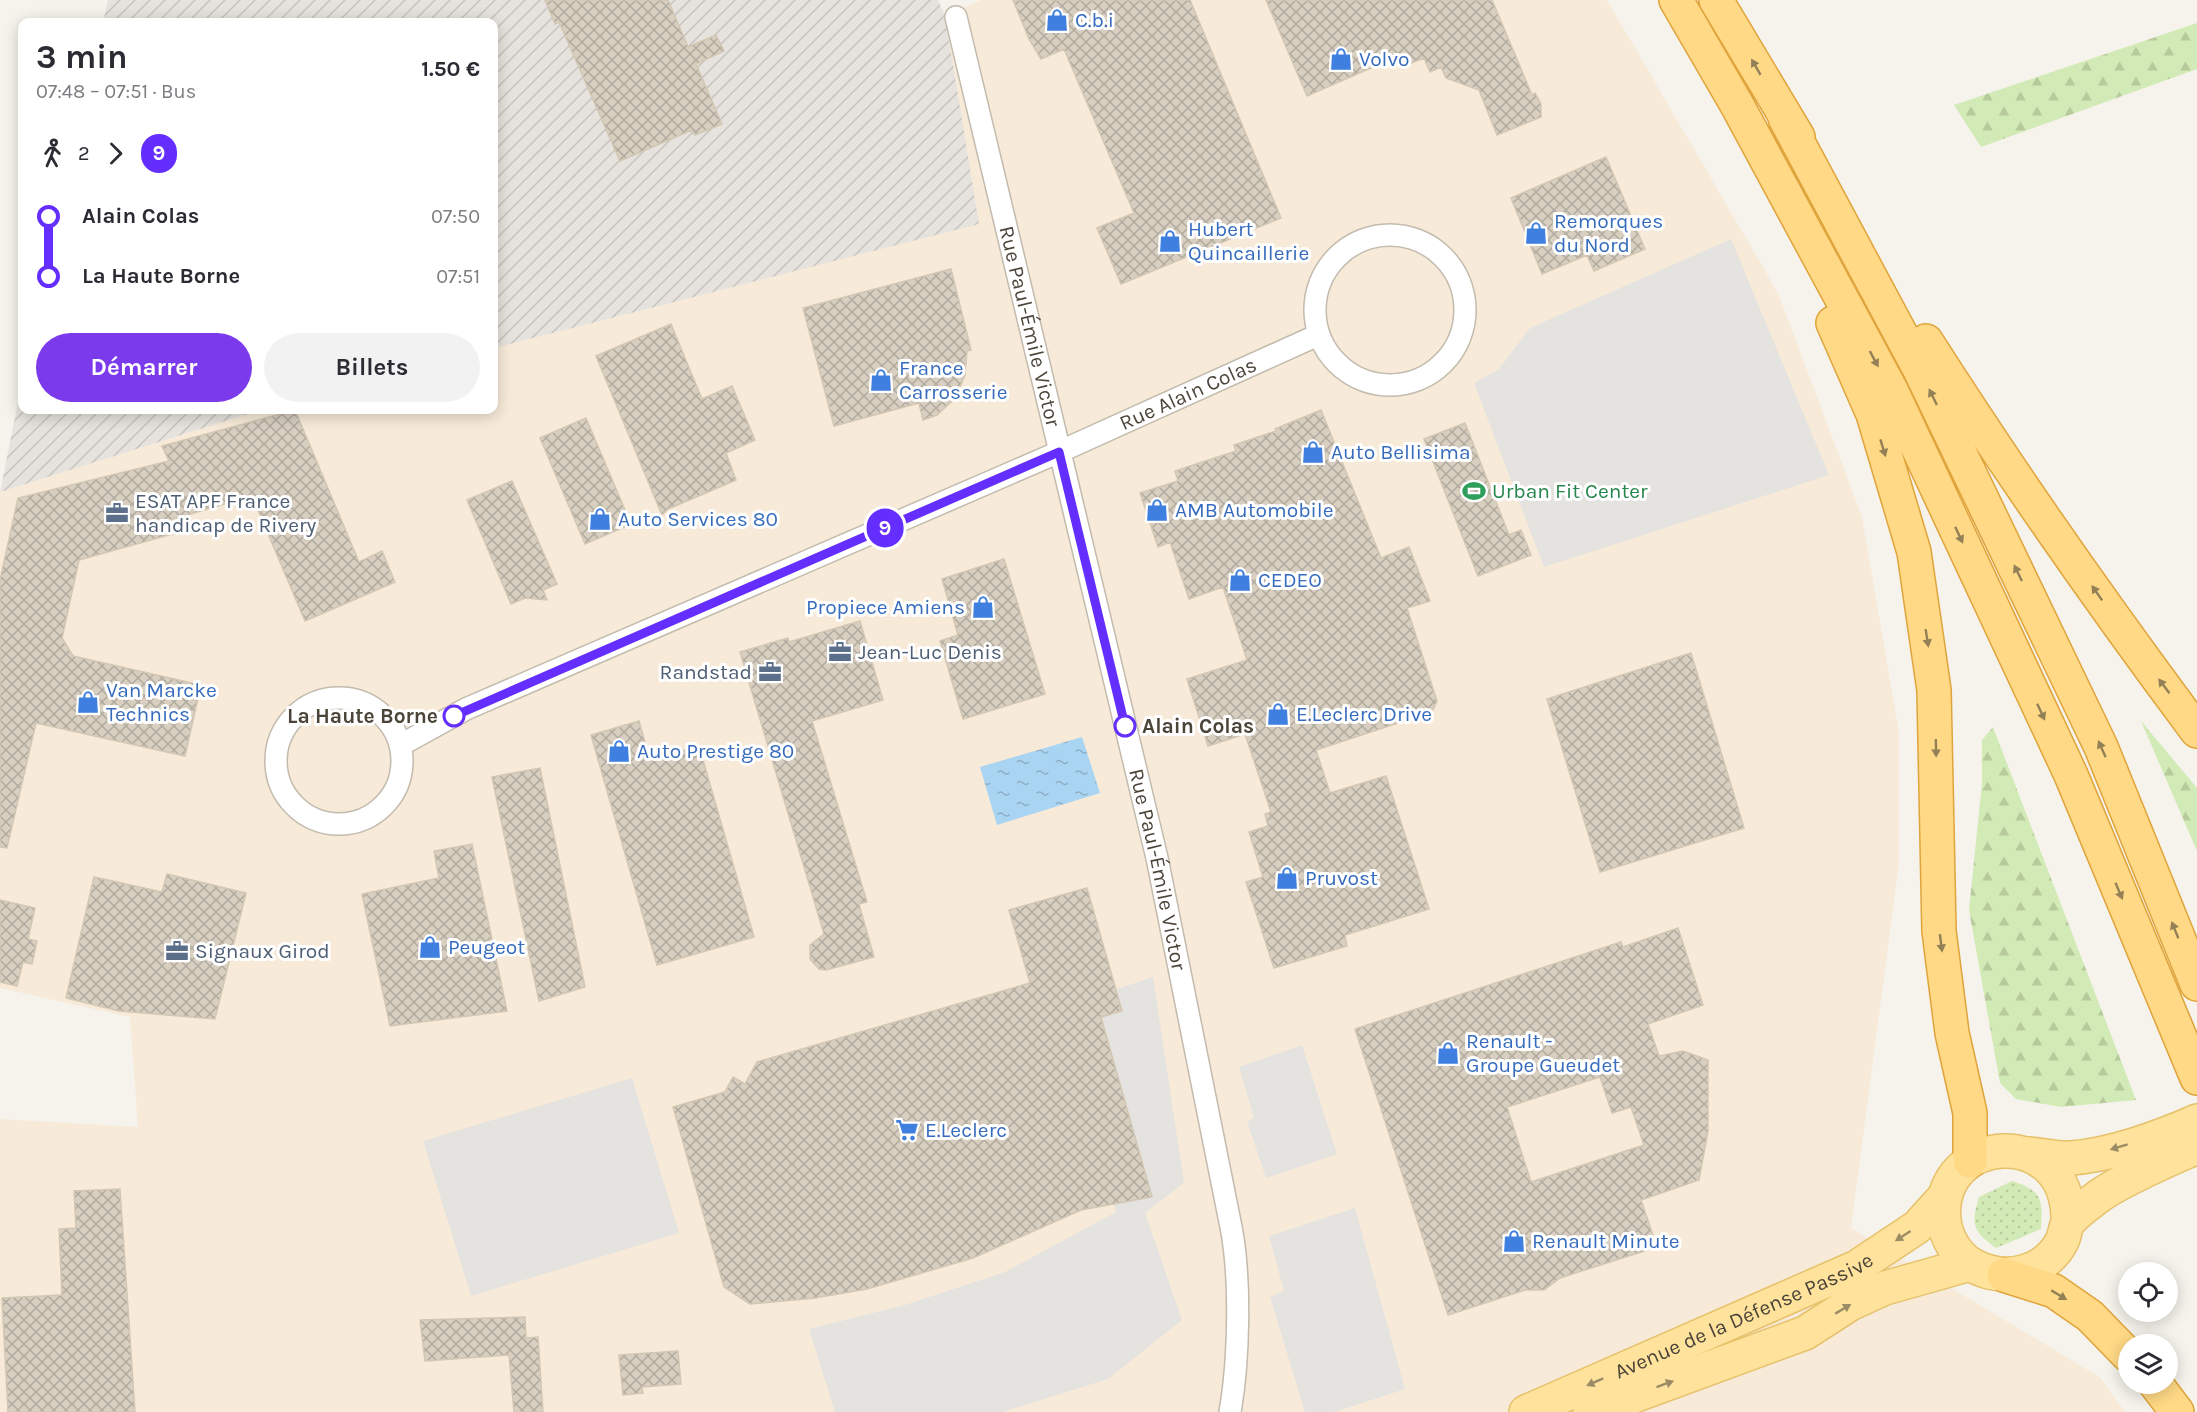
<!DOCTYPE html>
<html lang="fr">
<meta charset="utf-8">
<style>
body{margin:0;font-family:Karla,sans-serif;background:#f2f2f3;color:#2b2b33;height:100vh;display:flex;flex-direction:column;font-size:22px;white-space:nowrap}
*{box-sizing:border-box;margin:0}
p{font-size:20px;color:#7c7c81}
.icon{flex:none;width:33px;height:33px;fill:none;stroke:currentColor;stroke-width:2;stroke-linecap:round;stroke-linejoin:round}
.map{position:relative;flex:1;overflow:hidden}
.sheet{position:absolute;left:18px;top:18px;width:480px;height:396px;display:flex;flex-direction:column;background:#fff;border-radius:12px;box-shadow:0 3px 15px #0003}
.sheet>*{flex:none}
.badge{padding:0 12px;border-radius:20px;font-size:21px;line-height:39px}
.fabs{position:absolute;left:2118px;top:1262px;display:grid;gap:12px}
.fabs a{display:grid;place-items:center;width:60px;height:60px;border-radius:50%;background:#fff;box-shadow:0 3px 15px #0003;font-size:30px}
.map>.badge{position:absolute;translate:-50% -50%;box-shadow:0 0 0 3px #fff}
.legs{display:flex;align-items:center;gap:9px;height:66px;padding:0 18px;font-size:20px}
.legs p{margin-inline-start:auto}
.overview{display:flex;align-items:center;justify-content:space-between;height:102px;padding:0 18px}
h1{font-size:33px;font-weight:700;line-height:45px}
.cta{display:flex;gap:12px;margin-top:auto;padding:12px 18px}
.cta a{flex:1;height:69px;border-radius:36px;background:#7c3aed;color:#fff;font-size:24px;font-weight:700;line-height:69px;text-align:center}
.cta a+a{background:#f2f2f3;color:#2b2b33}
ul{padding:0 18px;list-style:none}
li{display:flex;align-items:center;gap:21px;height:60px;font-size:22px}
li i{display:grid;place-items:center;width:9px;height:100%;margin:0 8px;background:currentColor}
li i::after{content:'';width:15px;height:15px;margin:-8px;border:4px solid;border-radius:50%;background:#fff}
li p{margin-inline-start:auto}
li:first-child i{background:linear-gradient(#0000 50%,currentColor 0)}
li:last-child i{background:linear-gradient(currentColor 50%,#0000 0)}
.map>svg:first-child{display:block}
.commercial{fill:#f7ead8}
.industrial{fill:url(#industrial-furrows)}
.grass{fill:url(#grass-dots)}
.forest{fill:url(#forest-firs)}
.parking{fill:#e5e3e0}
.water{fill:url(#water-ripples)}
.building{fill:url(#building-cross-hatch);stroke:#d3c7b4;stroke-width:1.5;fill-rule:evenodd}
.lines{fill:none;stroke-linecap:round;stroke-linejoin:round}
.minor-casing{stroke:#c2bbae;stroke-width:24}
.primary-casing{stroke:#e6c16a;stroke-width:36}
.trunk-casing{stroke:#e0a43c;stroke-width:36}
.minor{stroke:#fff;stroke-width:21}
.primary{stroke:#ffe39c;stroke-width:33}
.trunk{stroke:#ffd985;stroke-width:33}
.oneway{fill:#938057}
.oneway2{fill:#9c8c66}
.line-1-casing{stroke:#fff;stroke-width:14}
.line-1{stroke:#642efe;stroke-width:9}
.stop-1-dot{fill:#fff;stroke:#642efe;stroke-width:3}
.labels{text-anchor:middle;stroke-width:6;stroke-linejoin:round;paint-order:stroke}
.shop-label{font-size:21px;fill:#366cbe;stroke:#fff;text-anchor:start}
.street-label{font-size:21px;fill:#4b4439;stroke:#fff}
.leisure-label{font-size:21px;fill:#27864d;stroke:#fff;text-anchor:start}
.service-label{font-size:21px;fill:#4e5e75;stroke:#fff;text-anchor:start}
.stop-label{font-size:21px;font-weight:bold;fill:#4b4439;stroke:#fff;text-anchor:end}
</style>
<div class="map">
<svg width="2197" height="1412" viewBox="0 0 2197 1412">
<defs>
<pattern id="industrial-furrows" width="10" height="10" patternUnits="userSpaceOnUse" patternTransform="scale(1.5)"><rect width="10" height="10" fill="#e6e2dd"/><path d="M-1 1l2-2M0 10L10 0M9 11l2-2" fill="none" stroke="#c7c3be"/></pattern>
<pattern id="grass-dots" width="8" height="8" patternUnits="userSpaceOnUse" patternTransform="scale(1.5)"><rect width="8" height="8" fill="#d2eab5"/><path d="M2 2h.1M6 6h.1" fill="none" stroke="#b6ca9c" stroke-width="1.8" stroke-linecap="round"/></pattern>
<pattern id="forest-firs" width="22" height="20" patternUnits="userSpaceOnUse" patternTransform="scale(1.5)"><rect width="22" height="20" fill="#d2eab5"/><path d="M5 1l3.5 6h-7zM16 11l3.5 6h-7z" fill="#b6ca9c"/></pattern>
<pattern id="water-ripples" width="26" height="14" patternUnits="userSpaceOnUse" patternTransform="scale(1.5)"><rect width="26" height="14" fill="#a9d4f2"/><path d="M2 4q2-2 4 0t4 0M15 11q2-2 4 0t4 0" fill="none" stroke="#8caec5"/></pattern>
<pattern id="building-cross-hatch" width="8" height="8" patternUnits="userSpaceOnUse" patternTransform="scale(1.5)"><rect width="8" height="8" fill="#d8cfc1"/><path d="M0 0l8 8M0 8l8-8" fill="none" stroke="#b1aa9e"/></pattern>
</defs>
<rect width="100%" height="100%" fill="#f6f3ec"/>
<!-- commercial -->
<path class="commercial" d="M981,0H1607L1778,293L1862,517L1899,733V863L1851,1228L2101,1378L2125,1412H0V1119L138,1127L130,1017L0,988V492L261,410H494V348L978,224L945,16Z"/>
<!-- industrial -->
<path class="industrial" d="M108,0H938L945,16L979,224L494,348V22H103Z
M22,382V410H261L0,492Z"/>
<!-- grass -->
<path class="grass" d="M2012,1181C2042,1191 2043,1198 2041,1229L1996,1248C1972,1231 1971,1224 1979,1197Z"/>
<!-- forest -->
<path class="forest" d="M2197,23V69L1981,147L1954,105Z
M2141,721L2197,788V851Z
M1993,727L2136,1100L2061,1107L2016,1099L2000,1083L1969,910L1982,783V740Z"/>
<!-- parking -->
<path class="parking" d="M1731,239L1829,475L1544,567L1474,383L1499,369L1530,328Z
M1153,977L1184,1183L1145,1213L1182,1320L1108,1379L1002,1412H835L809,1329L905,1305L1005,1272L1116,1212L1049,1012Z
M1302,1045L1337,1154L1266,1178L1247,1121L1254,1118L1239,1067Z
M632,1078L679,1233L471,1296L423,1141Z
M1355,1208L1405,1389L1335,1412H1305L1270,1297L1284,1291L1269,1236Z"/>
<!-- water -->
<path class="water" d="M1082,737L1100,793L997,825L980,767Z"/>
<!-- building -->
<path class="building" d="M545,0H668L688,47L716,35L724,51L696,64L722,124L695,135L692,130L620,161L559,22L555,24Z
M1013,0H1190L1281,218L1121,284L1097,228L1134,213L1064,49L1041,59L1029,39Z
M1266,0H1492L1532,95L1535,93L1541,104V117L1497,135L1479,90L1446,78L1441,67L1430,72L1424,58L1401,67L1396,57L1307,96Z
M1606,157L1645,249L1594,271L1587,255L1542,274L1511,198Z
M951,269L971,350L967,351L965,375L955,398L937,415L923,420L919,403L834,426L803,308Z
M671,324L702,399L732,386L755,440L726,453L736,480L668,509L662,515L596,356Z
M295,410L359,562L382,551L395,582L305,621L252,496L170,520L176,533L79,560L62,638L73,656L201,685L185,756L36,723L7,848L0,847V580L18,498L169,461L162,446Z
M1321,410L1381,558L1409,547L1430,601L1407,608L1437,701L1432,712L1316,750L1330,793L1386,776L1429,909L1345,935L1347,946L1274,968L1246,882L1263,877L1249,832L1268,826L1265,814L1271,812L1245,734L1208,746L1187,679L1247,660L1223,587L1189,599L1170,542L1158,547L1140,493L1178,481L1175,471L1236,451L1234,445L1276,431L1275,429Z
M586,418L631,524L585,544L540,438Z
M1465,423L1509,535L1521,530L1531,555L1478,576L1424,439Z
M512,481L557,584L543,590L547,600L525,598L511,604L467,500Z
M1004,559L1045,694L963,719L940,641L958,635L942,579Z
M860,621L883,700L812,721L867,902L859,904L874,957L826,970L819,969L810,959V945L824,934L740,652L788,638L789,642Z
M1691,653L1744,828L1600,872L1547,699Z
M639,721L650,760L699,746L754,937L657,965L591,735Z
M540,768L585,987L539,1001L492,777Z
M472,844L507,1011L390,1026L362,894L439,878L434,851Z
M167,874L246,893L215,1019L119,1011L66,998L94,877L162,892Z
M1087,888L1122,1011L1101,1017L1152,1197L1081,1210L973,1258L867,1289L815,1298L750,1304L724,1287L673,1107L725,1092L733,1077L745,1084L757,1062L1030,983L1009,910Z
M0,900L35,908L28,939L37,941L32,964L23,962L17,986L0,982Z
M1678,928L1703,1005L1648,1024L1659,1056L1683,1051L1708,1060V1131L1699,1180L1641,1200L1657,1247L1560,1278L1544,1290H1525L1448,1315L1355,1029L1621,942L1623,947ZM1600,1077L1612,1113L1631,1107L1644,1145L1531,1182L1507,1107Z
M120,1189L135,1412H8L2,1298L62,1295L59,1229L76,1228L74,1191Z
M525,1317L526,1338L538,1337L543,1412H514L509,1355L425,1361L420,1320Z
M678,1351L681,1384L642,1387L643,1393L623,1395L619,1355Z"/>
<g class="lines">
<!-- minor casing -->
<g class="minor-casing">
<g id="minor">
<path id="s1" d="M956,17L1157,858L1231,1227C1241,1278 1239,1361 1230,1412"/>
<circle cx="1390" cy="310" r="75"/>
<circle cx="339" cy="761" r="63"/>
<path id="s2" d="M401,745L466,709L1059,452L1318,335"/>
</g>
</g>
<!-- primary casing -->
<g class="primary-casing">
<g id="primary">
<path d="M2029,1154C2043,1155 2058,1159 2071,1158C2111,1155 2161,1137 2197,1121"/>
<path d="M2068,1223C2071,1122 1935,1133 1944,1220C1946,1238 1957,1256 1972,1265C2004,1283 2045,1274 2062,1241C2065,1235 2065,1228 2068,1223C2074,1214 2090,1203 2099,1196C2125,1178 2168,1160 2197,1147"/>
<path id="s3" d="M1526,1412L1857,1267L1917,1227L1945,1196"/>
<path d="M1590,1412L1805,1333L1850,1304L1885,1288L1970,1264"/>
</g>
</g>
<!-- trunk casing -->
<g class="trunk-casing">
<path id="trunk" d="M1676,0L1737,105L1891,390L2071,775L2197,1078
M1716,0L1798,137
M1785,118L1920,370L2101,747L2197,984
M1833,323L1873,414L1914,552L1934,690L1939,931L1952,1033L1970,1113V1161
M1926,341C2011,474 2102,604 2197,731
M2004,1275L2054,1291L2090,1316L2128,1355
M2155,1383L2177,1412"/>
</g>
<!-- minor -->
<use href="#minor" class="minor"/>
<!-- primary -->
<use href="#primary" class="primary"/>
<!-- trunk -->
<use href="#trunk" class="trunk"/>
</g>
<!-- one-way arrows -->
<defs><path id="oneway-solid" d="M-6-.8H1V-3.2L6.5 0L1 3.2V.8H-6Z" transform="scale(1.5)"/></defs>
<g class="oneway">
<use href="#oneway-solid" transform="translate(1756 67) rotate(-120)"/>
<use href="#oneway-solid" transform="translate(1874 359) rotate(62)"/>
<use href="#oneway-solid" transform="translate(1933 397) rotate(-116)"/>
<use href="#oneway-solid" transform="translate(1883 448) rotate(73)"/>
<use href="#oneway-solid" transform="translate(1959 535) rotate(65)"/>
<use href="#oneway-solid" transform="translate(2018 573) rotate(-116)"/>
<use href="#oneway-solid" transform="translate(2097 593) rotate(-125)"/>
<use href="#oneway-solid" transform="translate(1927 638) rotate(81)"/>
<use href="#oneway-solid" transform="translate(2164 686) rotate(-127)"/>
<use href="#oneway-solid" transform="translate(2041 712) rotate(65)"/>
<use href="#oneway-solid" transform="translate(1936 748) rotate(89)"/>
<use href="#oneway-solid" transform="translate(2102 749) rotate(-114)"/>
<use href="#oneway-solid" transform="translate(2119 891) rotate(67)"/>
<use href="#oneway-solid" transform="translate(2175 930) rotate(-112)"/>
<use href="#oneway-solid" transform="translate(1941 943) rotate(83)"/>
<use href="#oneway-solid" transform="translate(2059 1295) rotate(31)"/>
</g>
<g class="oneway2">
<use href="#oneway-solid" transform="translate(2119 1147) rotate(163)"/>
<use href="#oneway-solid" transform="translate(1903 1236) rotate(147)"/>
<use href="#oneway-solid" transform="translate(1843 1309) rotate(-31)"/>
<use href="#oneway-solid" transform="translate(1595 1382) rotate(156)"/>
<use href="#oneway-solid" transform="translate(1665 1384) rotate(-20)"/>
</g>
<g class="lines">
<!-- line-1 casing -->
<g class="line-1-casing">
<path id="line-1" d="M454,716L1059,452L1125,726"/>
</g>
<!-- line-1 -->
<use href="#line-1" class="line-1"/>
</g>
<!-- icons -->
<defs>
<g id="shop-bare" transform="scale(1.8)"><path d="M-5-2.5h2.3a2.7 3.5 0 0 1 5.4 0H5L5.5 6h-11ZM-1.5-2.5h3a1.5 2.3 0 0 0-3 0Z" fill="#3f7fe0" stroke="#fff" stroke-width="2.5" paint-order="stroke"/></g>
<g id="stadium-bare" transform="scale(1.8)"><path d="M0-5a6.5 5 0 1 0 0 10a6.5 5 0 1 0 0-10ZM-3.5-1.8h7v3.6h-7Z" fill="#2e9e5b" stroke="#fff" stroke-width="2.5" paint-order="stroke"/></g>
<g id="office-bare" transform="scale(1.8)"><path d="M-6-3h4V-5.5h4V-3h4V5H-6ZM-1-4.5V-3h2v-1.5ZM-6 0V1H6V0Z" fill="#5c6f8a" stroke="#fff" stroke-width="2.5" paint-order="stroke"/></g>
<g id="supermarket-bare" transform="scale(1.8)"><path d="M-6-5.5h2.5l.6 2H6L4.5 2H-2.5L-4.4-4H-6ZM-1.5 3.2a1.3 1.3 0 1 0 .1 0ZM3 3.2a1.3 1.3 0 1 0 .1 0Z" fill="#3f7fe0" stroke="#fff" stroke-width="2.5" paint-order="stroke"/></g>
</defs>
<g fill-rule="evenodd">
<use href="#shop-bare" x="1057" y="20"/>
<use href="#shop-bare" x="1341" y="59"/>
<use href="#shop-bare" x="1536" y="233"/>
<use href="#shop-bare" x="1170" y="241"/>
<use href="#shop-bare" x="881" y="380"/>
<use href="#shop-bare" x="1313" y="452"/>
<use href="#stadium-bare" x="1474" y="491"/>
<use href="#shop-bare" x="1157" y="510"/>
<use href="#office-bare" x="117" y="513"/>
<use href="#shop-bare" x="600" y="519"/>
<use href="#shop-bare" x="1240" y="580"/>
<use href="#shop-bare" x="983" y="607"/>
<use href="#office-bare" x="840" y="652"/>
<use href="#office-bare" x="770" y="672"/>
<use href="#shop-bare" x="88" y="702"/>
<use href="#shop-bare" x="1278" y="714"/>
<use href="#shop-bare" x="619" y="751"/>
<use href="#shop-bare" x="1287" y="878"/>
<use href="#shop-bare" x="430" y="947"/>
<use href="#office-bare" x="177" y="951"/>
<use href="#shop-bare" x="1448" y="1053"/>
<use href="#supermarket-bare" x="907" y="1130"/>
<use href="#shop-bare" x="1514" y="1241"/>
</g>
<!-- markers -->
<g class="stop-1-dot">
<circle cx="454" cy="716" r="10"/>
<circle cx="1125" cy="726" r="10"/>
</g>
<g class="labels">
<!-- shop labels -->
<g class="shop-label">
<text x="1075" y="27">C.b.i</text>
<text x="1359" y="66">Volvo</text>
<text x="1554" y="228">Remorques<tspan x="1554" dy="24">du Nord</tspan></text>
<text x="1188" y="236">Hubert<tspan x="1188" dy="24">Quincaillerie</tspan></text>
<text x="899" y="375">France<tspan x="899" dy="24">Carrosserie</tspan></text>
<text x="1331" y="459">Auto Bellisima</text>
<text x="1175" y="517">AMB Automobile</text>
<text x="618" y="526">Auto Services 80</text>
<text x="1258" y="587">CEDEO</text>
<text x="965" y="614" text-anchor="end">Propiece Amiens</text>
<text x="106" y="697">Van Marcke<tspan x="106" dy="24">Technics</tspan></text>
<text x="1296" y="721">E.Leclerc Drive</text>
<text x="637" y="758">Auto Prestige 80</text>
<text x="1305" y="885">Pruvost</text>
<text x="448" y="954">Peugeot</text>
<text x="1466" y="1048">Renault -<tspan x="1466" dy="24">Groupe Gueudet</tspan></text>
<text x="925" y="1137">E.Leclerc</text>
<text x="1532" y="1248">Renault Minute</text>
</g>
<!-- street labels -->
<g class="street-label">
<text dy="7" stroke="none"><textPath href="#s1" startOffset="318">Rue Paul-Émile Victor</textPath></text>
<text dy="7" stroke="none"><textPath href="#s2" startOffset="862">Rue Alain Colas</textPath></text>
<text dy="7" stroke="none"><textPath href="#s1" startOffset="876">Rue Paul-Émile Victor</textPath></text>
<text dy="7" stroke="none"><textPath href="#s3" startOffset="238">Avenue de la Défense Passive</textPath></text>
</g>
<!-- leisure labels -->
<g class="leisure-label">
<text x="1492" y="498">Urban Fit Center</text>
</g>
<!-- service labels -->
<g class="service-label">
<text x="135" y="508">ESAT APF France<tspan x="135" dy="24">handicap de Rivery</tspan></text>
<text x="858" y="659">Jean-Luc Denis</text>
<text x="752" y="679" text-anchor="end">Randstad</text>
<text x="195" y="958">Signaux Girod</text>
</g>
<!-- stop labels -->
<g class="stop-label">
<text x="438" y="723">La Haute Borne</text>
<text x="1142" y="733" text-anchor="start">Alain Colas</text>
</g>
</g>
</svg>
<div class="fabs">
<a><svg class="icon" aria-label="locate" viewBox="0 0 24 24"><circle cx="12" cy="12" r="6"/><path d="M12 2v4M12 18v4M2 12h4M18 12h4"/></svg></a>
<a><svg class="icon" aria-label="layers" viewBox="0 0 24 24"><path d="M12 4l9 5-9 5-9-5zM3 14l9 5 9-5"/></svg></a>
</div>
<b class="badge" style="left:885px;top:528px;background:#642efe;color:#fff">9</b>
<section class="sheet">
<div class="overview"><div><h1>3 min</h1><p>07:48 – 07:51 · Bus</p></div><b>1.50 €</b></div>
<div class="legs"><svg class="icon" aria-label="walk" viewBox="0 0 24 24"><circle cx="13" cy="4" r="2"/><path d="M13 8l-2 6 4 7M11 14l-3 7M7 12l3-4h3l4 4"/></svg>2<svg class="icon" aria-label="forward" viewBox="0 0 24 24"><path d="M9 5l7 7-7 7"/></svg><b class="badge" style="background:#642efe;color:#fff">9</b></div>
<ul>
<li><i style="color:#642efe"></i><b>Alain Colas</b><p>07:50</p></li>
<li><i style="color:#642efe"></i><b>La Haute Borne</b><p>07:51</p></li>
</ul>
<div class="cta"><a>Démarrer</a><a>Billets</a></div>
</section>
</div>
